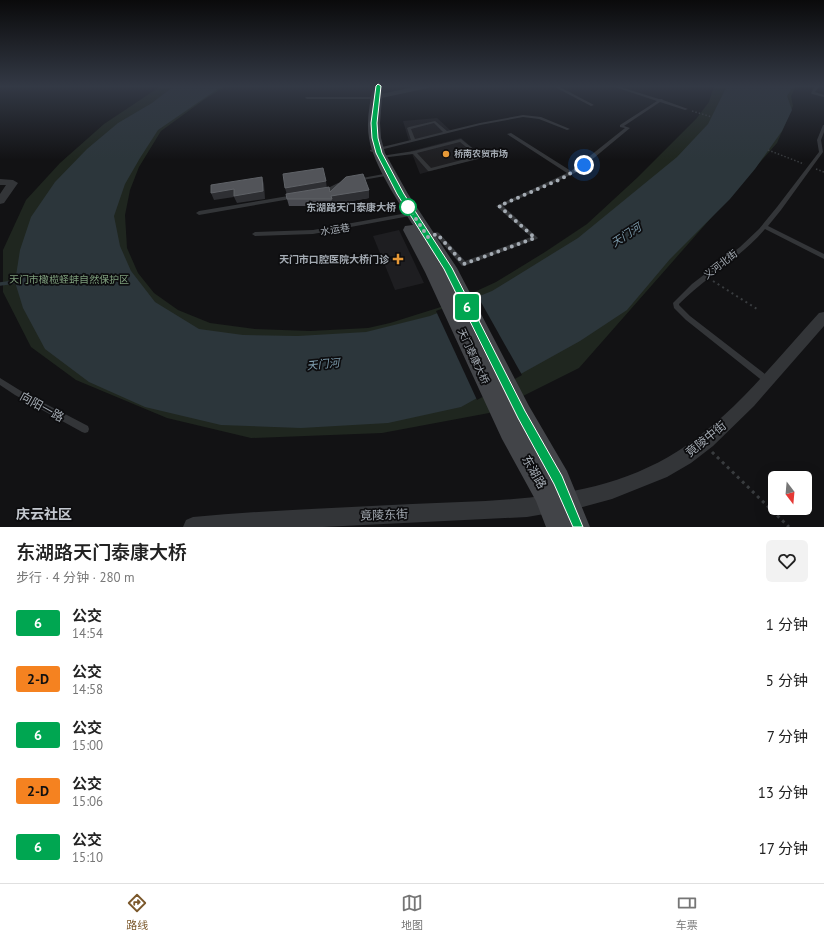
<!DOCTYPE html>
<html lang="zh">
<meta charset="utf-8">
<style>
body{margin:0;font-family:"PT Sans","Noto Sans SC",sans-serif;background:#f2f2f2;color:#222;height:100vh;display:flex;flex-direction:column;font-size:15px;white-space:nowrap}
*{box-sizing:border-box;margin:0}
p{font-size:13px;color:#767676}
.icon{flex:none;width:22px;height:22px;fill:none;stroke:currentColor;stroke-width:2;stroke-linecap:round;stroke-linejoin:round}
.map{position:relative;height:527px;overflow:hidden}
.drawer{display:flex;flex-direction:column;background:#fff;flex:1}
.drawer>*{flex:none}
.badge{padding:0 8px;border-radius:3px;font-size:14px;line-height:26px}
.needle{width:26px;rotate:164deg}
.fabs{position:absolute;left:768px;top:471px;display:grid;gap:8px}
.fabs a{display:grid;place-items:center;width:44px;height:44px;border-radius:6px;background:#fff;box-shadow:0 4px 16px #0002;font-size:20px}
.you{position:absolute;width:20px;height:20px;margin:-10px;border:3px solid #fff;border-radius:50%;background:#1a73e8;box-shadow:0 0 0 6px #1a73e833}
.map>.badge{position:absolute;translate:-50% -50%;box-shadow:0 0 0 2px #fff}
.round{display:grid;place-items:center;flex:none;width:42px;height:42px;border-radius:6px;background:#f2f2f2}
.summary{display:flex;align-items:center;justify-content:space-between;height:68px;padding:0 16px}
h1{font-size:19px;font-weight:600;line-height:30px}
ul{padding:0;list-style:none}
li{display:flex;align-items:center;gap:12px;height:56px;padding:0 16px}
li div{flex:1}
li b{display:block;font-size:15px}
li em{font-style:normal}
li .badge{min-width:44px;font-weight:700;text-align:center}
.menu{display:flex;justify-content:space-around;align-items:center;height:56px;border-top:1px solid #e0e0e0;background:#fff;font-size:11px;color:#767676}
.menu a{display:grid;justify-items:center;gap:2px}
.menu .selected{color:#7b582b}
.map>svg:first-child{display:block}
.built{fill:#1e1e21}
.green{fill:#1f261f}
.water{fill:#2c363b}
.pier{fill:#121214}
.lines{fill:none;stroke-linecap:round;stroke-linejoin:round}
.stream{stroke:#2c363b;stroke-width:3.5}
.path-far2{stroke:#393c3f;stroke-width:1.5;stroke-dasharray:1.5 2;stroke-linecap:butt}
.path-far1{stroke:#393c3f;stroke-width:2;stroke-dasharray:2 3.5;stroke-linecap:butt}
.path{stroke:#393c3f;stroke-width:3;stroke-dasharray:3 4;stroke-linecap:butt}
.service{fill:#333538;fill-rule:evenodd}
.minor{fill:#333538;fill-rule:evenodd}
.secondary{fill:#424448;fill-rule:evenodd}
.wall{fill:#48494f}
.shaded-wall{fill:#2e2f33}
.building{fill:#525459;stroke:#5f6267}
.line{fill:#00a651;stroke:#fff}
.walk{stroke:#a4abb3;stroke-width:4;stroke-dasharray:0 7.2}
.poi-dot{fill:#e79937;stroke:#0d0d0f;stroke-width:1.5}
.stop-dot{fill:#fff;stroke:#00a651;stroke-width:2}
.labels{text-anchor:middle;stroke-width:3.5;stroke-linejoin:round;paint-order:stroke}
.far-poi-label{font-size:9px;font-weight:bold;fill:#a4abb3;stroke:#0d0d0f;text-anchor:start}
.stop-label{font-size:10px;font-weight:bold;fill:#a4abb3;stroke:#0d0d0f;text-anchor:end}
.street-label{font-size:10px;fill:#a4abb3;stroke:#0d0d0f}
.poi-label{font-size:10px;font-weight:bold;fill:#a4abb3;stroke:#0d0d0f;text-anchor:end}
.park-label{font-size:10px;fill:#7e9e7c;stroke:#0d0d0f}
.water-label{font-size:11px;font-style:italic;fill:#7d9cad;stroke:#0d0d0f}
.near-street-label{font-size:12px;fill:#a4abb3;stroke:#0d0d0f}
.near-quarter-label{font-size:14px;font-weight:bold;fill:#c5c9d0;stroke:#0d0d0f}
</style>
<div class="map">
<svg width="824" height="527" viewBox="0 0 824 527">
<rect width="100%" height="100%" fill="#121214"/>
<!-- built -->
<path class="built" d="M437,118L451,131L409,141L403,121Z
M461,138L483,157L420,174L411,151Z
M399,230L424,283L395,290L373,236Z"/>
<!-- green -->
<path class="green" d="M161,86H226L205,99L161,131L139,167L130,190L125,215L127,248L138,273L154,293L178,310L210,323L255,329L310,331L368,328L390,323L444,306L496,282L545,252L587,224L638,177L696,119L709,102L714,86H796L791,96L793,106L777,143L579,368L489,413L382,433L251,438L167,418L76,380L31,347L3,292V250L26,200L60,163L104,124Z"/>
<!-- water -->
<path class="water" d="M174,86H222L158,130L140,158L125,184L114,216L120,246L131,271L155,302L199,329L243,335L298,336L366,332L430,316L492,291L578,238L677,157L708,124L727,86H793L787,96L792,110L782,131L755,169L730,199L670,259L627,310L580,341L461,407L388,423L301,428L221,425L145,407L89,382L45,349L23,308L15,282L20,250L31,217L55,182L87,149L118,123L152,103Z"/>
<!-- pier -->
<path class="pier" d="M477,295L522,375L477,400L436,311Z"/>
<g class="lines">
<!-- stream -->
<path class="stream" d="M0,284L15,282"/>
<!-- path-far2 -->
<path class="path-far2" d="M692,111L712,117
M768,150L804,164
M816,169L824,172"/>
<!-- path-far1 -->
<path class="path-far1" d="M713,281L757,309"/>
<!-- path -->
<path class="path" d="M712,452L789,527"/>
<!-- service -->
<path class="service" d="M553,86H558L594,105L591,106Z
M612,86H617L659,99H662L663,100L688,109L685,110L660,102L624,126L630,128L577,172L503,206L537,237L538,238L537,239L464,266H462L436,236L429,239L427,238L426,237L427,236L437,232L439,233L465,261L531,237L496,206L567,173L507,134L511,133L571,171L625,128L620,127V125L657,101Z
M815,86H819L815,92L824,95V97L812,94L811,93Z
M306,97H372L374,98L372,99H307L305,98Z
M523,115L541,117L570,129L567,130L539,119L523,117L480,125L372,152L370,151V150L411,140L407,128L409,127L435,121L447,131L480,123ZM434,123L443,132L415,139L411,129Z
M823,125H824V132L821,140L823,152L781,210L768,226L824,254V259L765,229C740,258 706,277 679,304V305L690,316L770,378L771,380L770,382L767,383L764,382L686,320L674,308L673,303L692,284L740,247L759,229L777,207L819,152L817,140Z
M461,139L482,156V158L430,171H428L413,154L381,158L379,157L381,156L414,151ZM460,142L477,156L431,168L417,153Z
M389,173L391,174V175L357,181L355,180L357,179Z
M346,181L348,182V183L331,191L323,194L320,192L338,183Z
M294,195L296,196V198L199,215L196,213L199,211Z
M413,212L415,213L416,214L415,215L313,234L255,236L252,234L255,232L313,230Z
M0,378L21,391L88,426L89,429L88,432L85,433L82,432L15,395L0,385Z"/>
<!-- minor -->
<path class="minor" d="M418,86H432L428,88L372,100L368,98L372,96Z
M0,179L13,180L18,183L4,203L0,204V194L6,185H0Z
M824,312V326L754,406L713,446L691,463L667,477L612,499L579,508L527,517L323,527H183L186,520L193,517C266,510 339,508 412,504C502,500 598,502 678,451C733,416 775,361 819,313Z"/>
<!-- secondary -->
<path class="secondary" d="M373,86H383L380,123L381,138L385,153L408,194L457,268L529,406L567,471L590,527H546L536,501L502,439L425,272L403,230L405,226L413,225C399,203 373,164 369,138C366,121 370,103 373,86Z"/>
</g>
<!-- wall -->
<path class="wall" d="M327,187L330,192L369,190V198L333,204V206H289L287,199Z"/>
<!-- shaded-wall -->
<path class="shaded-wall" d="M262,177L264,184L265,199L237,203L234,197L214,200L211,193Z
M326,181L327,189L287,195L285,188Z
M369,190V198L333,204L331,196Z"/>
<!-- building -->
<path class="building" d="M323,168L326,181L285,188L283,174Z
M363,174L369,190L331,196L332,199H287L286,194L329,187L330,192L346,177Z
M262,177L263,191L234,196V189L211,193V185Z"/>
<!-- sky -->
<linearGradient id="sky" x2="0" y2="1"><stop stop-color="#0a0a0b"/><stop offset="0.54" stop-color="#333945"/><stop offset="1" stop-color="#333945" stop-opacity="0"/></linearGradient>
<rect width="824" height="160" fill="url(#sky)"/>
<!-- line -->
<path class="line" d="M378,84L381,86L377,123L378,138L382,153L404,194L452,268L525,411L562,476L583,527H573L554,484L518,418L444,269L397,194L376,153L372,138L371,123L376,86Z"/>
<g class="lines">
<!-- walk -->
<path class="walk" d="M408,207L428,237L437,234L464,264L535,238L499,206L561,179L584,165"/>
</g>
<!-- markers -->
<g class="poi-dot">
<circle cx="446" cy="154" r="4"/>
<path d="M396 253h4v4h4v4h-4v4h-4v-4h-4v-4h4z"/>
</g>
<circle class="stop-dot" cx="408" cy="207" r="8"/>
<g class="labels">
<!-- far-poi labels -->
<g class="far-poi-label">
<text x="454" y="157">桥南农贸市场</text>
</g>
<!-- stop labels -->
<g class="stop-label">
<text x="396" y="211">东湖路天门泰康大桥</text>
</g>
<!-- street labels -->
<g class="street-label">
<text transform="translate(335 229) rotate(-9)" y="4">水运巷</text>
<text transform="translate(720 264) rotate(-38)" y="4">义河北街</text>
<text transform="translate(474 356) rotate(65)" y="4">天门泰康大桥</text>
</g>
<!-- poi labels -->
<g class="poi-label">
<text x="389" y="263">天门市口腔医院大桥门诊</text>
</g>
<!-- park labels -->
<g class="park-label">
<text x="69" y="283">天门市橄榄蛏蚌自然保护区</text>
</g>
<!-- water labels -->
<g class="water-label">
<text transform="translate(626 235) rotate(-33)" y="4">天门河</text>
<text transform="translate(323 364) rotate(-6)" y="4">天门河</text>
</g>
<!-- near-street labels -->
<g class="near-street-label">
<text transform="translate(42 407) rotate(29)" y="4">向阳一路</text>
<text transform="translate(706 439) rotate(-39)" y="4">竟陵中街</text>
<text transform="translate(534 472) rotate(60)" y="4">东湖路</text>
<text transform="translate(384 515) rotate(-2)" y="4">竟陵东街</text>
</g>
<!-- near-quarter labels -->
<g class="near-quarter-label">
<text x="44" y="519">庆云社区</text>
</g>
</g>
</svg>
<div class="fabs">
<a><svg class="needle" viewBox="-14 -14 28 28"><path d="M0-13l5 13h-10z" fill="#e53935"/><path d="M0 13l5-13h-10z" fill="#767676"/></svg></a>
</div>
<div class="you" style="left:584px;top:165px"></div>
<b class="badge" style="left:467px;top:307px;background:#00a651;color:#fff">6</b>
</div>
<section class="drawer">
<div class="summary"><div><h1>东湖路天门泰康大桥</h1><p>步行 · 4 分钟 · 280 m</p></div><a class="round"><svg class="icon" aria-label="heart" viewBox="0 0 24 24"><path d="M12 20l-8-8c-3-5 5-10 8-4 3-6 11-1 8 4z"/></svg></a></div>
<ul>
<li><span class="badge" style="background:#00a651;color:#fff">6</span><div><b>公交</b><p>14:54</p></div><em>1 分钟</em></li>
<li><span class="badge" style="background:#f58220;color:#111">2-D</span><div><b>公交</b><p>14:58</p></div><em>5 分钟</em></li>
<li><span class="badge" style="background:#00a651;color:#fff">6</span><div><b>公交</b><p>15:00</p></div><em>7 分钟</em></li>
<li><span class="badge" style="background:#f58220;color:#111">2-D</span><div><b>公交</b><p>15:06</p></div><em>13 分钟</em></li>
<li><span class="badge" style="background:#00a651;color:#fff">6</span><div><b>公交</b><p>15:10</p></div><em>17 分钟</em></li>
</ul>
</section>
<nav class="menu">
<a class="selected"><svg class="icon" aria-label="directions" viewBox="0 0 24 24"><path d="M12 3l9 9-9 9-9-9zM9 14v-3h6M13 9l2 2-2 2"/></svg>路线</a>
<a><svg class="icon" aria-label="map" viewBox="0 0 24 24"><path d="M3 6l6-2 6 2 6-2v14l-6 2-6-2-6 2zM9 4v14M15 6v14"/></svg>地图</a>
<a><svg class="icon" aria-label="tickets" viewBox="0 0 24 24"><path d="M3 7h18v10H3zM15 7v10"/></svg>车票</a>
</nav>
